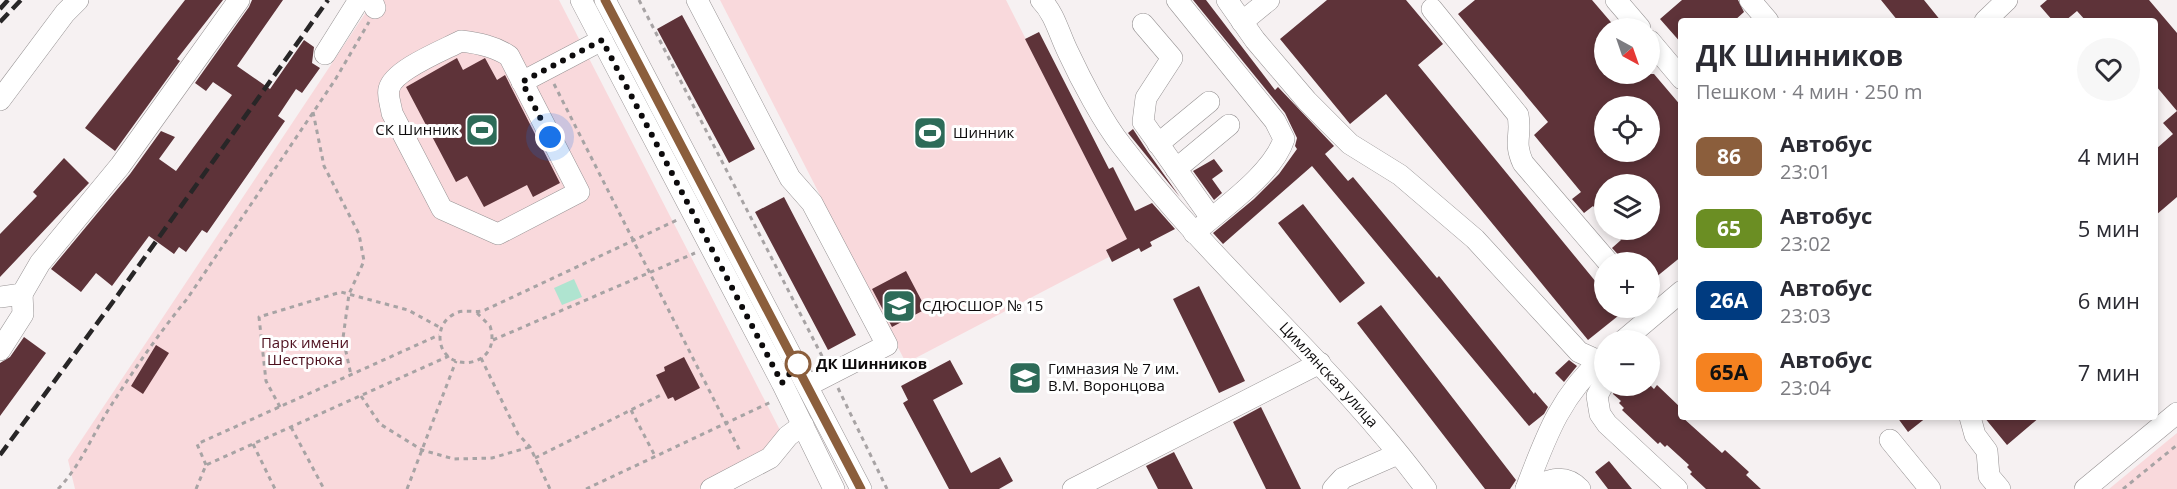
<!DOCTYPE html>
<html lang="ru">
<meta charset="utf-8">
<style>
body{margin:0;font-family:"Open Sans",sans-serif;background:#f7f7f7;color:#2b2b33;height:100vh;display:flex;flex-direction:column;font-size:22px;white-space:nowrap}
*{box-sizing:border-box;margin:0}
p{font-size:20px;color:#7c7c81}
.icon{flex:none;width:33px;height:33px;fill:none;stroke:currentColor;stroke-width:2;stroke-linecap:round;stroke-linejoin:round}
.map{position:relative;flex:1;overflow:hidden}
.details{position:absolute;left:1678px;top:18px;width:480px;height:402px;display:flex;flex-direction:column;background:#fff;border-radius:6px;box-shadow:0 3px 9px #0003}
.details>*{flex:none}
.badge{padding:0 12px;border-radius:9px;font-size:21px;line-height:39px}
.needle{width:39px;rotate:140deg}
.buttons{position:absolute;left:1594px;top:18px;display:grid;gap:12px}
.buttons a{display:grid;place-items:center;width:66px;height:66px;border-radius:50%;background:#fff;box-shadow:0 3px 9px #0003;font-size:30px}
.you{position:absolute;width:30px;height:30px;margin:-15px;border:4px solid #fff;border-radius:50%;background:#1a73e8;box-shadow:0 0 0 9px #1a73e833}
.map>.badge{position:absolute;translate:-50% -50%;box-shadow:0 0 0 3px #fff}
.round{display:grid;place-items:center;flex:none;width:63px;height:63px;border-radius:32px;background:#f7f7f7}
.summary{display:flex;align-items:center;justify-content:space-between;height:102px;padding:0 18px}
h1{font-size:28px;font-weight:700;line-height:45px}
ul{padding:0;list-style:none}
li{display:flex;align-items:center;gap:18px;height:72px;padding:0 18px}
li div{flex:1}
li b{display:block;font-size:22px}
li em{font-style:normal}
li .badge{min-width:66px;font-weight:700;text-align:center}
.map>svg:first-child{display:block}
.green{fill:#f9d9dc}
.water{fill:#afe4d0}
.building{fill:#5e3339;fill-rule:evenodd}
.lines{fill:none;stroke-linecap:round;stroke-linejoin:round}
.minor-casing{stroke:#969293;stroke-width:22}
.path{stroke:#a7a3a4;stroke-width:3;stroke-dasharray:4.5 4.5;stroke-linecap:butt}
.minor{stroke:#fff;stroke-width:21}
.rail{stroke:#282627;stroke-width:4.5;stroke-dasharray:12 6;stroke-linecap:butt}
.line-casing{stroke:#fff;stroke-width:14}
.line{stroke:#8b5e3c;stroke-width:9}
.walk{stroke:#0d0b0c;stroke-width:6;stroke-dasharray:0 10.8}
.stop-dot{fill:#fff;stroke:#8b5e3c;stroke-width:3}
.labels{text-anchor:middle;stroke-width:6;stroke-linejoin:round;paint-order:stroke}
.poi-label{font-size:15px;fill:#0d0b0c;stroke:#fff;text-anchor:start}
.park-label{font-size:15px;fill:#4d101e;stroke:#fff}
.stop-label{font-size:15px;font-weight:bold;fill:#0d0b0c;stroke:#fff;text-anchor:start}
.street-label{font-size:15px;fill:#0d0b0c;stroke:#fff}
</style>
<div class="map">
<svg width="2177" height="489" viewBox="0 0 2177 489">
<rect width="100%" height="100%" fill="#f6f1f2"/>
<!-- green -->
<path class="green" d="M374,0H559L781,432L750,463L699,489H75L68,460Z
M720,0H1006L1127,239L1106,250L1109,257L906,363Z
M2177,433V489H2109Z"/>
<!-- water -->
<path class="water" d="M574,279L582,297L562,305L554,288Z"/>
<!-- building -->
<path class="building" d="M185,0H223L177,59L180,61L115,151L85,128Z
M252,0H283L237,66L270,89L304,40L314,47L312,63L320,68L302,93L296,89L278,116L285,121L207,233L202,230L186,252L179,247L174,254L149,236L112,286L96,273L81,292L51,269L130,174L161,131L175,137L159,159L176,171L232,95L213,82L206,91L195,83L249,7Z
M1193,0H1206L1275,90L1278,87L1334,146L1325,154L1348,181L1353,177L1437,278L1439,276L1534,394L1535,392L1548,407L1544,414L1529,426L1312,166L1223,244L1213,233L1254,199L1279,174L1297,149L1295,146L1297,138L1285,113Z
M1327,0H1406L1443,44L1418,65L1605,293V308H1628L1588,340L1386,94L1350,124L1280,39Z
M1475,0H1592L1616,28H1605V74H1654L1682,107V256L1650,282V262H1625L1612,248L1621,240L1613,230H1650V184H1605V220L1593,206L1584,213L1572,199L1581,192L1534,135L1548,122L1458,14ZM1605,106H1650V152H1605Z
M1682,0H1738L1744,12L1734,21H1682V44L1660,19Z
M1881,0H1924L1941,21H1898Z
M2047,0H2149L2177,33V197L2156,215V149L2173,134L2163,123L2177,111L2156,86V21H2086L2077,11L2065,21H2053L2040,6Z
M682,15L755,149L729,163L657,29Z
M1039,32L1109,169L1113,167L1135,211L1152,203L1175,229L1150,242L1152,246L1141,252L1139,248L1112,262L1106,250L1127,239L1025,39Z
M457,58L463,70L485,58L497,80L505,75L560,183L533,197L527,185L484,207L467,176L456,182L406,87Z
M1133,129L1148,152L1180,197L1128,133Z
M64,158L89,183L0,277V234L37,196L33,192Z
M1214,159L1223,171L1212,179L1222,193L1214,200L1193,171Z
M784,197L856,335L828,350L755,212Z
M1303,204L1365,283L1340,303L1278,223Z
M906,271L926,309L892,327L872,289Z
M1199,286L1245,381L1219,393L1173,299Z
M1381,305L1516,480L1510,489H1485L1357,323Z
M24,337L46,353L0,416V363L10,357Z
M156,345L169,353L143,394L131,386Z
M684,357L700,388L675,401L673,397L668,399L656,375L665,371L664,367Z
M950,360L963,384L933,400L971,473L1000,457L1013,481L999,489H949L903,403L908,400L901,386Z
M1569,360L1577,366L1564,382L1555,373Z
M1657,385L1681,408L1678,411L1682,417L1722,453L1725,450L1749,472L1746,475L1761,489H1706L1690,474L1692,472L1687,467L1689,465L1667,445L1665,447L1660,442L1658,444L1622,410L1624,408L1619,403L1621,401L1613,394L1617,386H1651L1654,389Z
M1261,407L1301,489H1266L1233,422Z
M1897,417H1927L1908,432Z
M1984,417H2040L2007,445Z
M1174,452L1193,489H1158L1146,466Z
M1609,461L1632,489H1608L1595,472Z"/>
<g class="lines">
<!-- minor casing -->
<g class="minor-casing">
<g id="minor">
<path d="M372,0L375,8"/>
<path d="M581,0L782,383L834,489"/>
<path d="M605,0L861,489"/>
<path d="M697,0L790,178L812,203L887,345L809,385"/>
<path id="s1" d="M1041,0C1055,14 1059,34 1068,52C1081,80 1103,122 1122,146C1215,268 1335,366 1426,489"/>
<path d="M1177,0L1275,121L1284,139C1273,174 1221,209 1194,233"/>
<path d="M1227,0L1255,40L1307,101L1350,144L1400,175L1475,239L1579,352L1599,361"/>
<path d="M1616,0L1640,28"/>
<path d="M1750,0L1768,21"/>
<path d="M1432,9L1518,115C1522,136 1513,141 1523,163L1608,262"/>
<path d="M1985,21L2007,0"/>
<path d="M1242,22L1269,0"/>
<path d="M1143,24L1172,58L1146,98L1143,122L1211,218"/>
<path d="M461,41C478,43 495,46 509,56L579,192L498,234L442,209L392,113C391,105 387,96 389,89C393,70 444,50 461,41Z"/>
<path d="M1650,41L1682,79"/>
<path d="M325,54L359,0"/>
<path d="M522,82L602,40"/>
<path d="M0,100L65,13L78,0"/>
<path d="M1158,144L1209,102"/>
<path d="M1176,169L1229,125"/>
<path d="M0,297L22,294L40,263L120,166L239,0"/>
<path d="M1624,340L1682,291"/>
<path d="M0,350L23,314L22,294"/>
<path d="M1605,381L1597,396L1600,414L1607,424L1677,489"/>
<path d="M1970,417L1975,435L1987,451L1989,476L2000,489"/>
<path d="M1890,440L1930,489"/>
<path d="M711,489L770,458L788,436L803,425"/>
<path d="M1073,489L1320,363"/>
<path d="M1333,489L1343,478L1398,454"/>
<path d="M1526,489C1546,436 1561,394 1605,356"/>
<path d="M1526,489C1546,482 1563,471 1580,489"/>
<path d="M2085,489L2177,413"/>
</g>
</g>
<!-- path -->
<path class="path" d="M639,0L823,358
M554,84L741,453
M313,112L324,166L359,234L364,261L349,294L343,338L351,375
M477,313L490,326C504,369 440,376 440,337C440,327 445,319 454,314C464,308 475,314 485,310L677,220
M493,340L695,253
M481,358L518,434L530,447L550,489
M838,388L887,489
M361,396L380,424L422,450L454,459L492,458L530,447
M280,407L266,381L259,317L341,292L408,310L441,328
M631,410L655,456
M291,427L324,489
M253,444L275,489
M535,458L661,395
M206,465L197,444L439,335
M58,489C82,464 93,433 112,404C135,368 160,332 187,299L335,80L369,22
M196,489L206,465L449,356
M407,489L456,361
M586,489L771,402
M2123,489L2177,445"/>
<!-- minor -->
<use href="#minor" class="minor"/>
<!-- rail -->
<path class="rail" d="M0,9L8,0
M0,22L21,0
M0,455L115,299L328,0"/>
</g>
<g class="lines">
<!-- line casing -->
<g class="line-casing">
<path id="line" d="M605,0L861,489"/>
</g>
<!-- line -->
<use href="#line" class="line"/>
<!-- walk -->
<path class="walk" d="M550,137L522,82L602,40L782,383L798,364"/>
</g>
<!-- icons -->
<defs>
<g id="stadium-square" transform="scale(1.725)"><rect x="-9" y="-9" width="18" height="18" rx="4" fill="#2d6b58" stroke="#fff"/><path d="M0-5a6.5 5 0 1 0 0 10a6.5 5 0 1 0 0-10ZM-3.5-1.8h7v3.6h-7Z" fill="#fff"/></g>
<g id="school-square" transform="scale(1.725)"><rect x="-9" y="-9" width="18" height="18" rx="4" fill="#2d6b58" stroke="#fff"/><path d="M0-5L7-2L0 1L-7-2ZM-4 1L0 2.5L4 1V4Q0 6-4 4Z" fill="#fff"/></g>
</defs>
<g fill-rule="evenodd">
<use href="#stadium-square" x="482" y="130"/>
<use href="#stadium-square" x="930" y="133"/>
<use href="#school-square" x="899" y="306"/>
<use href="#school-square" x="1025" y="378"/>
</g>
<!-- markers -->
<circle class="stop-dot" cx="798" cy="364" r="12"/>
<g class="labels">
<!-- poi labels -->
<g class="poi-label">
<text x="459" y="135" text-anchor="end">СК Шинник</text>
<text x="953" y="138">Шинник</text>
<text x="922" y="311">СДЮСШОР № 15</text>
<text x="1048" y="374">Гимназия № 7 им.<tspan x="1048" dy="17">В.М. Воронцова</tspan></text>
</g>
<!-- park labels -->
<g class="park-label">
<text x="305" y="348">Парк имени<tspan x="305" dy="17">Шестрюка</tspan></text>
</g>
<!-- stop labels -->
<g class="stop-label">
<text x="816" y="369">ДК Шинников</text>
</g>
<!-- street labels -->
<g class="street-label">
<text dy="5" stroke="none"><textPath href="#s1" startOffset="476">Цимлянская улица</textPath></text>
</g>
</g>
</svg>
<div class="buttons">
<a><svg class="needle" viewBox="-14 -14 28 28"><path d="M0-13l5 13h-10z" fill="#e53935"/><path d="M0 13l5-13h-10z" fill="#7c7c81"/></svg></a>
<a><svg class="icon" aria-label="locate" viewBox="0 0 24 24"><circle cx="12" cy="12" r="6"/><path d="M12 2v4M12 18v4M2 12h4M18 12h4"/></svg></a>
<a><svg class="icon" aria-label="layers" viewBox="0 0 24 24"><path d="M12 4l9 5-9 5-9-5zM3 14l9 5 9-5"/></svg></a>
<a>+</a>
<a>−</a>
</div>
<div class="you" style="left:550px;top:137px"></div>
<section class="details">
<div class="summary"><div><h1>ДК Шинников</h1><p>Пешком · 4 мин · 250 m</p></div><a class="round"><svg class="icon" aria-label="heart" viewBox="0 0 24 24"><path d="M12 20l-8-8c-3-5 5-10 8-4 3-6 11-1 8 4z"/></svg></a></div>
<ul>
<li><span class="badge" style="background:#8b5e3c;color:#fff">86</span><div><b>Автобус</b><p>23:01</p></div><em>4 мин</em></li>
<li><span class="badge" style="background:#6b8e23;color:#fff">65</span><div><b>Автобус</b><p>23:02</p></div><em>5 мин</em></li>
<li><span class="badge" style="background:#003b80;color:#fff">26А</span><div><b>Автобус</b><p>23:03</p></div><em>6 мин</em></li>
<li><span class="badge" style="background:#f58220;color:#111">65А</span><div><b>Автобус</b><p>23:04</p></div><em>7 мин</em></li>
</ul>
</section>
</div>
